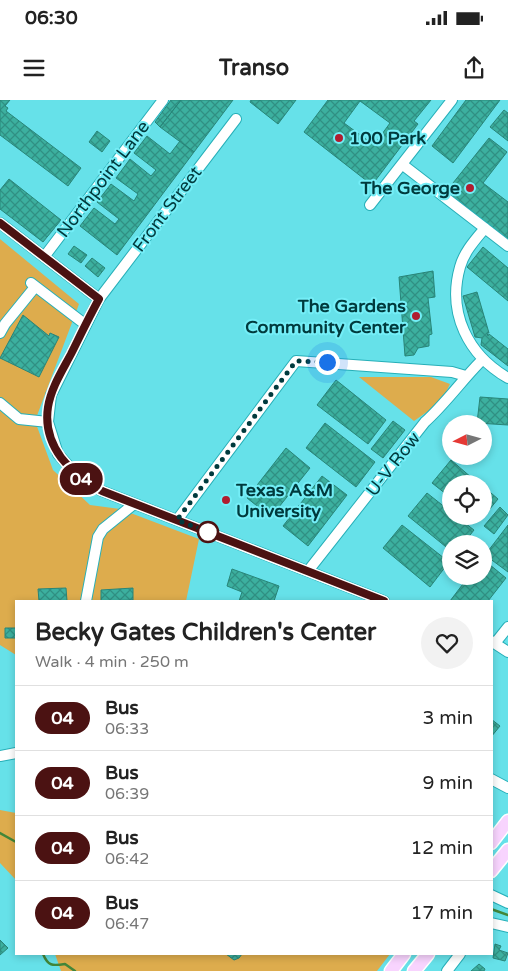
<!DOCTYPE html>
<meta charset="utf-8">
<style>
body{margin:0;font-family:"Varela Round",sans-serif;background:#f2f2f2;color:#222;height:100vh;display:flex;flex-direction:column;font-size:19px;white-space:nowrap}
*{box-sizing:border-box;margin:0}
p{font-size:16px;color:#767676}
.icon{flex:none;width:28px;height:28px;fill:none;stroke:currentColor;stroke-width:2;stroke-linecap:round;stroke-linejoin:round}
.map{position:relative;flex:1;overflow:hidden}
.drawer{position:absolute;left:15px;top:500px;width:478px;height:355px;display:flex;flex-direction:column;background:#fff;border-radius:0px;box-shadow:0 2px 8px #0003}
.drawer>*{flex:none}
.badge{padding:0 10px;border-radius:16px;font-size:18px;line-height:32px}
.needle{width:32px;rotate:264deg}
.fabs{position:absolute;left:442px;top:315px;display:grid;gap:10px}
.fabs a{display:grid;place-items:center;width:50px;height:50px;border-radius:50%;background:#fff;box-shadow:0 2px 8px #0003;font-size:25px}
.you{position:absolute;width:25px;height:25px;margin:-12px;border:4px solid #fff;border-radius:50%;background:#1a73e8;box-shadow:0 0 0 8px #1a73e833}
.map>.badge{position:absolute;translate:-50% -50%;box-shadow:0 0 0 2px #fff}
.round{display:grid;place-items:center;flex:none;width:52px;height:52px;border-radius:26px;background:#f2f2f2}
.head{display:flex;align-items:center;justify-content:space-between;height:85px;padding:0 20px}
h1{font-size:24px;font-weight:700;line-height:38px}
ul{padding:0;list-style:none}
li{display:flex;align-items:center;gap:15px;height:65px;padding:0 20px;border-top:1px solid #e0e0e0}
li div{flex:1}
li b{display:block;font-size:19px}
li em{font-style:normal}
li .badge{min-width:55px;font-weight:700;text-align:center}
.status{display:flex;justify-content:space-between;align-items:center;height:35px;padding:0 25px;background:#fff;direction:ltr}
.status svg{height:14px;fill:currentColor}
header{display:flex;justify-content:space-between;align-items:center;height:65px;padding:0 20px;background:#fff;font-size:22px;font-weight:700}
.map>svg:first-child{display:block}
.green{fill:#ddac4d}
.lines{fill:none;stroke-linecap:round;stroke-linejoin:round}
.stream{stroke:#428639;stroke-width:2.5}
.building{fill:url(#building-cross-hatch);stroke:#288578;fill-rule:evenodd}
.minor-casing{stroke:#27afb8;stroke-width:12}
.major-casing{stroke:#fff;stroke-width:15}
.minor{stroke:#fff;stroke-width:10}
.major{stroke:#f8d4fe;stroke-width:12}
.line-casing{stroke:#fff;stroke-width:11}
.line{stroke:#4b1212;stroke-width:8}
.walk{stroke:#003a3d;stroke-width:5;stroke-dasharray:0 9}
.poi-dot{fill:#b01d2f;stroke:#74eef7;stroke-width:2}
.stop-dot{fill:#fff;stroke:#4b1212;stroke-width:2.5}
.labels{text-anchor:middle;stroke-width:4;stroke-linejoin:round;paint-order:stroke}
.poi-label{font-size:18px;font-weight:bold;fill:#003a3d;stroke:#74eef7;text-anchor:start}
.street-label{font-size:18px;fill:#003a3d;stroke:#74eef7}
</style>
<div class="status"><b>06:30</b><svg viewBox="0 0 49 12"><path d="M0 12V9h3v3zM5 12V6h3v6zM10 12V3h3v9zM15 12V0h3v12zM26 1h20v11H26zM47 4h2v5h-2z"/></svg></div>
<header><svg class="icon" aria-label="menu" viewBox="0 0 24 24"><path d="M4 6h16M4 12h16M4 18h16"/></svg>Transo<svg class="icon" aria-label="share" viewBox="0 0 24 24"><path d="M12 15V3M7 8l5-5 5 5M5 13v7h14v-7"/></svg></header>
<div class="map">
<svg width="508" height="871" viewBox="0 0 508 871">
<defs>
<pattern id="building-cross-hatch" width="8" height="8" patternUnits="userSpaceOnUse" patternTransform="scale(1.25)"><rect width="8" height="8" fill="#3cb09f"/><path d="M0 0l8 8M0 8l8-8" fill="none" stroke="#309083"/></pattern>
</defs>
<rect width="100%" height="100%" fill="#66e1e9"/>
<!-- green -->
<path class="green" d="M0,139L79,204L35,321L53,370L90,405L120,409L199,439L186,501H16V555L0,545Z
M359,277H431L450,284L441,302L414,321Z
M0,710L16,713V780L0,763Z
M55,854H390L377,871H61Z"/>
<g class="lines">
<!-- stream -->
<path class="stream" d="M0,733L16,742
M491,809L508,815
M43,854C48,866 52,866 65,864L75,871"/>
</g>
<!-- building -->
<path class="building" d="M0,0H10L5,6L8,8L6,11L81,68L68,86L0,35Z
M171,0H181L160,27L155,22Z
M181,0H233L194,52L160,27Z
M251,0H296L278,24L250,2Z
M328,0H431L414,21L418,24L372,85L304,32ZM360,1L390,23L374,45L344,23Z
M466,0H500L453,63L432,46Z
M504,10L508,13V41L490,27Z
M97,31L110,41L102,52L89,42Z
M147,36L170,54L180,41L194,52L117,155L80,126L94,108L115,124L119,119L97,102L111,84L134,101L138,94L116,78L130,59L151,76L156,70L134,53Z
M489,38L507,52L483,83L508,102V143L445,93Z
M9,79L61,120L43,142L0,109V90Z
M74,146L87,155L81,163L68,154Z
M483,147L508,168V201L467,167Z
M92,158L105,168L98,177L85,166Z
M433,171L435,197L428,198L432,234L429,235V246L418,248L414,255L405,256L399,177Z
M477,192L489,233H487L488,236L489,234L508,249V266L481,245L482,238L475,237L463,196Z
M23,215L49,236L50,233L59,237L39,277L0,258Z
M336,280L386,320L368,344L317,305Z
M480,297L508,299V325L477,323Z
M393,321L405,330L383,358L371,349Z
M325,323L375,362L356,387L306,348Z
M286,348L310,368L271,417L247,398Z
M451,360L479,384H451V398L432,383Z
M322,376L347,395L308,446L283,426Z
M484,387L498,399L480,421L474,416H484Z
M427,393L451,412V416H456L474,430L463,444H451V451L408,416Z
M500,407L508,415L494,434L484,426Z
M402,425L449,462L430,487L383,448Z
M508,425V472L485,455Z
M484,460L506,478L488,501H450L469,476H484Z
M232,469L279,486L274,501H239L242,492L227,486Z
M66,488L67,501H39L38,489Z
M133,488V500L101,501V490Z
M5,528H16V538H5Z
M491,619L500,626L491,637Z
M0,840L8,848L0,855Z
M495,844L501,846L499,850L508,853L505,861L493,858Z
M226,854H242L239,858L234,860Z
M479,864L485,869L484,871H471Z"/>
<g class="lines">
<!-- minor casing -->
<g class="minor-casing">
<path id="minor" d="M236,19L99,199L51,295L48,322L58,354L80,379L102,391L384,501
M403,65L508,146
M370,105L452,0
M0,123L99,199
M485,128C475,140 464,152 460,167C447,213 468,255 508,278
M44,157L163,0
M31,183L86,225
M0,233L5,224L35,187
M0,303L19,319L48,322
M177,420L296,261L452,272L466,276
M308,471L425,322C446,303 462,280 482,260
M86,501L98,437L103,429L134,404
M491,541L508,552
M496,542L508,527
M0,656L16,653
M491,679L508,688
M491,795L508,803
M491,823L508,827
M447,871L460,854"/>
</g>
<!-- major casing -->
<g class="major-casing">
<path id="major" d="M491,743L508,721
M491,771L508,750
M391,871L404,854
M414,871L428,854"/>
</g>
<!-- minor -->
<use href="#minor" class="minor"/>
<!-- major -->
<use href="#major" class="major"/>
</g>
<g class="lines">
<!-- line casing -->
<g class="line-casing">
<path id="line" d="M0,123L99,199C89,217 80,236 71,254C62,271 51,288 48,307C42,346 71,375 102,391L384,501"/>
</g>
<!-- line -->
<use href="#line" class="line"/>
<!-- walk -->
<path class="walk" d="M208,432L216,435L177,420L296,261L327,262"/>
</g>
<!-- markers -->
<g class="poi-dot">
<circle cx="339" cy="38" r="5"/>
<circle cx="470" cy="88" r="5"/>
<circle cx="416" cy="216" r="5"/>
<circle cx="226" cy="400" r="5"/>
</g>
<circle class="stop-dot" cx="208" cy="432" r="10"/>
<g class="labels">
<!-- poi labels -->
<g class="poi-label">
<text x="349" y="44">100 Park</text>
<text x="460" y="94" text-anchor="end">The George</text>
<text x="406" y="212" text-anchor="end">The Gardens<tspan x="406" dy="21">Community Center</tspan></text>
<text x="236" y="396">Texas A&amp;M<tspan x="236" dy="21">University</tspan></text>
</g>
<!-- street labels -->
<g class="street-label">
<text transform="translate(103 79) rotate(-53)" y="6">Northpoint Lane</text>
<text transform="translate(167 109) rotate(-53)" y="6">Front Street</text>
<text transform="translate(393 364) rotate(-52)" y="6">U-V Row</text>
</g>
</g>
</svg>
<div class="fabs">
<a><svg class="needle" viewBox="-14 -14 28 28"><path d="M0-13l5 13h-10z" fill="#e53935"/><path d="M0 13l5-13h-10z" fill="#767676"/></svg></a>
<a><svg class="icon" aria-label="locate" viewBox="0 0 24 24"><circle cx="12" cy="12" r="6"/><path d="M12 2v4M12 18v4M2 12h4M18 12h4"/></svg></a>
<a><svg class="icon" aria-label="layers" viewBox="0 0 24 24"><path d="M12 4l9 5-9 5-9-5zM3 14l9 5 9-5"/></svg></a>
</div>
<div class="you" style="left:327px;top:262px"></div>
<b class="badge" style="left:81px;top:379px;background:#4b1212;color:#fff">04</b>
<section class="drawer">
<div class="head"><div><h1>Becky Gates Children's Center</h1><p>Walk · 4 min · 250 m</p></div><a class="round"><svg class="icon" aria-label="heart" viewBox="0 0 24 24"><path d="M12 20l-8-8c-3-5 5-10 8-4 3-6 11-1 8 4z"/></svg></a></div>
<ul>
<li><span class="badge" style="background:#4b1212;color:#fff">04</span><div><b>Bus</b><p>06:33</p></div><em>3 min</em></li>
<li><span class="badge" style="background:#4b1212;color:#fff">04</span><div><b>Bus</b><p>06:39</p></div><em>9 min</em></li>
<li><span class="badge" style="background:#4b1212;color:#fff">04</span><div><b>Bus</b><p>06:42</p></div><em>12 min</em></li>
<li><span class="badge" style="background:#4b1212;color:#fff">04</span><div><b>Bus</b><p>06:47</p></div><em>17 min</em></li>
</ul>
</section>
</div>
